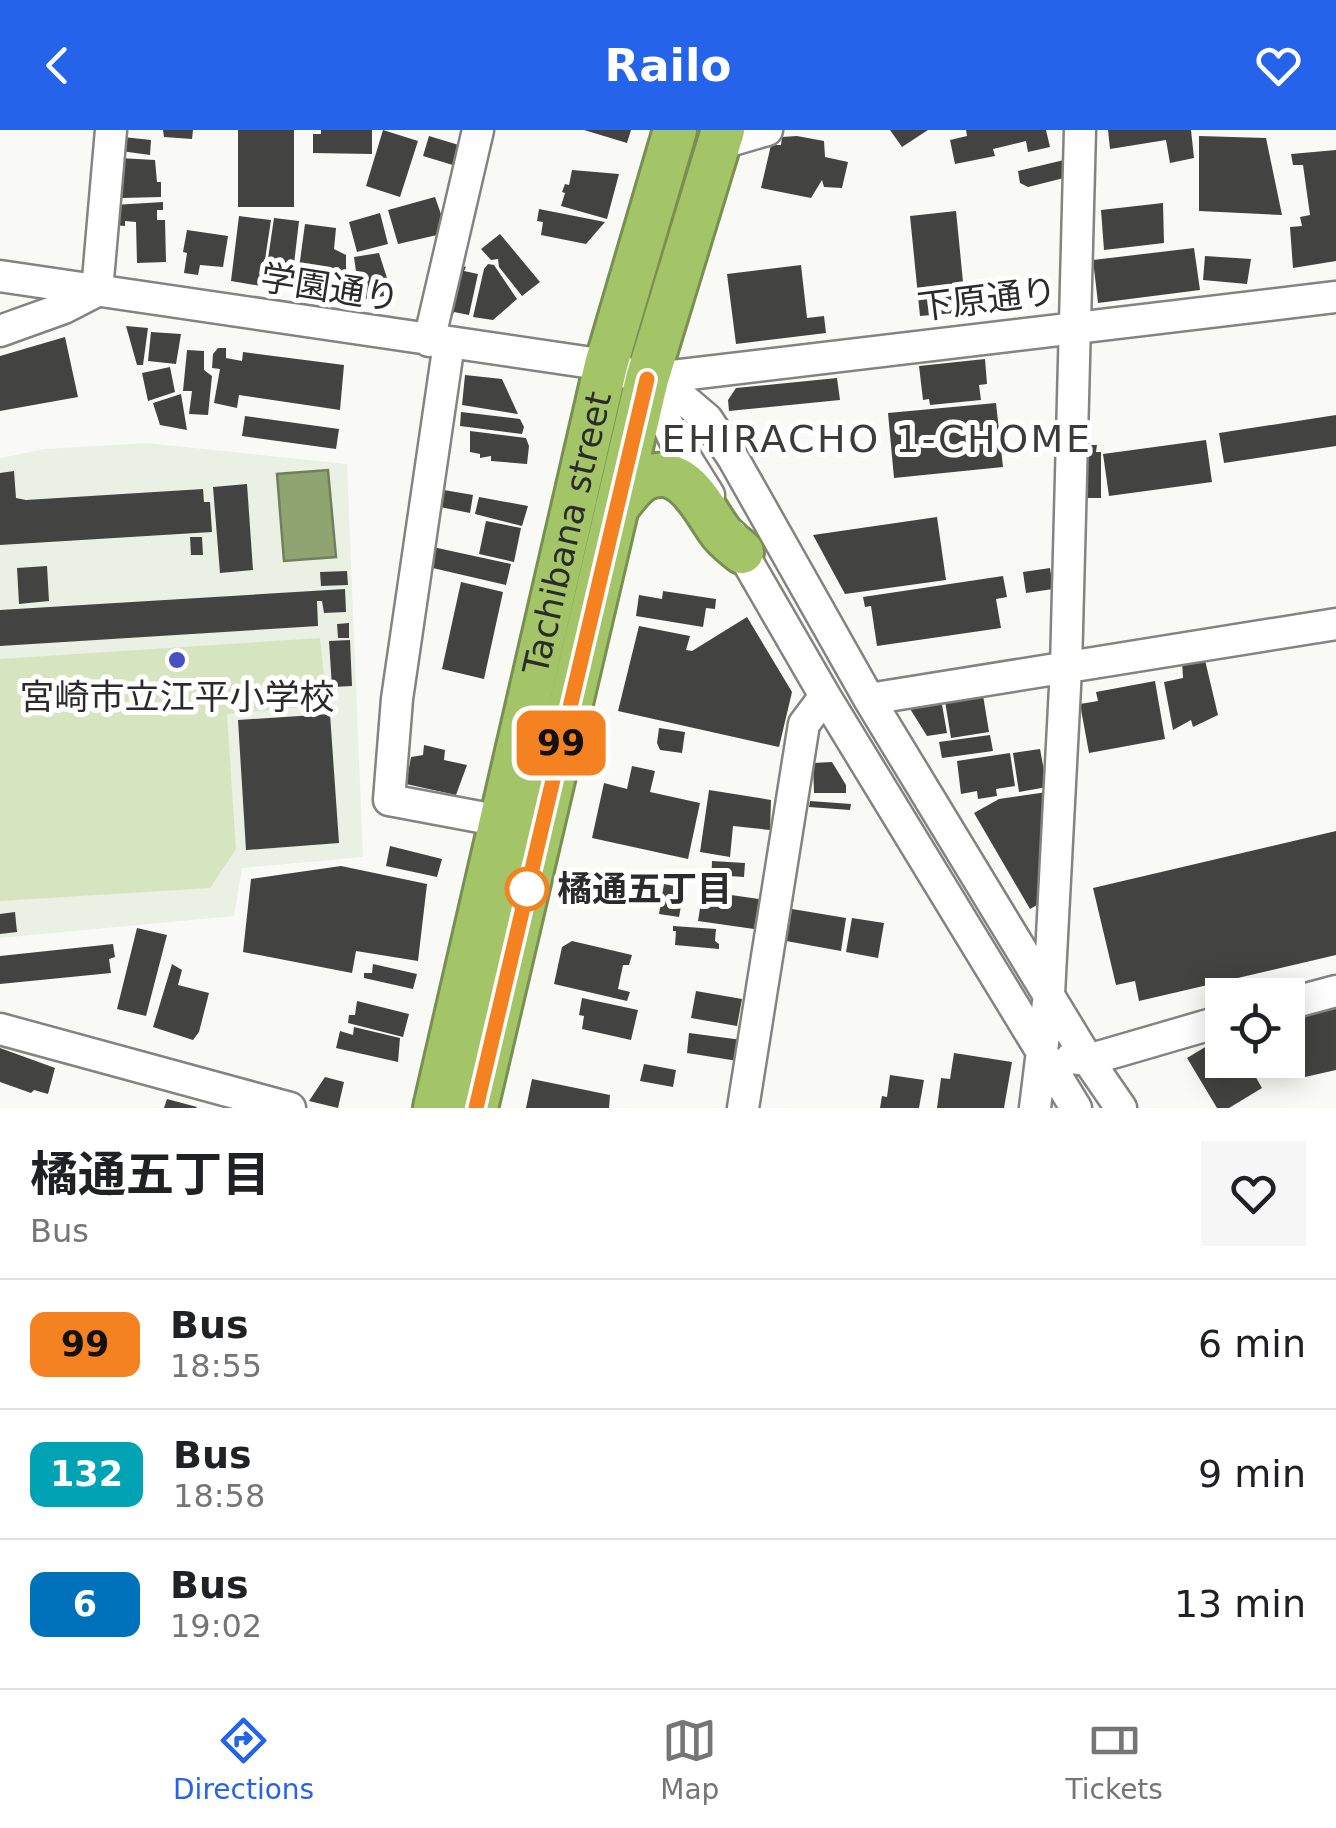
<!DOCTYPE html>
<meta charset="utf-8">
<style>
body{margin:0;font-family:"DejaVu Sans","Noto Sans JP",sans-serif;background:#f6f6f6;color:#202124;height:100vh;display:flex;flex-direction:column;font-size:38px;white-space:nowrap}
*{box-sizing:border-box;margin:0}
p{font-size:32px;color:#757577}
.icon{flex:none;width:55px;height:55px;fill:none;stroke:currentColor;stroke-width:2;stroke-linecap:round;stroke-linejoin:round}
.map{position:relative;height:978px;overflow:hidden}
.details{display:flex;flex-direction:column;background:#fff;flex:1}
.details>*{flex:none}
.badge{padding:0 20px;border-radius:15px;font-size:35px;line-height:65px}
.buttons{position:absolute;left:1205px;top:848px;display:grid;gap:20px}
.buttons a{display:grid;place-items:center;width:100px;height:100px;border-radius:0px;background:#fff;box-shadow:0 5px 25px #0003;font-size:50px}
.map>.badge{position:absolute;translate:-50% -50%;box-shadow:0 0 0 5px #fff}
.round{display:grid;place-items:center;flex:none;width:105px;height:105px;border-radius:0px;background:#f6f6f6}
.overview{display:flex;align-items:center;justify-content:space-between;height:170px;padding:0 30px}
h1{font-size:48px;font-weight:700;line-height:75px}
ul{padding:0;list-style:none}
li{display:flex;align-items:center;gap:30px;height:130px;padding:0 30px;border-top:2px solid #e0e0e0}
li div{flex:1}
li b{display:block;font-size:38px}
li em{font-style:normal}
li .badge{min-width:110px;font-weight:700;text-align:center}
header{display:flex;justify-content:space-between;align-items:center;height:130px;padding:0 30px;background:#2563eb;color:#fff;font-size:45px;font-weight:700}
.tabs{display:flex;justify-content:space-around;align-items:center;height:140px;border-top:2px solid #e0e0e0;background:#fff;font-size:28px;color:#757577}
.tabs a{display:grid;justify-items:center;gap:5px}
.tabs .active{color:#2563eb}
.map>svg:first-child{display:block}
.built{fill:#ebf0e5}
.green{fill:#d6e5c0}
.water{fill:#90a471;stroke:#71805c;stroke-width:2.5}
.building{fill:#434441}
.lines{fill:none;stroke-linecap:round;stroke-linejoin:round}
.minor-casing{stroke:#838481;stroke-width:35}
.highway-casing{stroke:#798f52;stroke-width:48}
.minor{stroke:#fff;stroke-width:30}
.highway{stroke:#a3c568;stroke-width:42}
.line-casing{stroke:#fff;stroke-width:22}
.line{stroke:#f58220;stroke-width:15}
.poi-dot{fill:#494fc5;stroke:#fff;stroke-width:4}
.stop-dot{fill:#fff;stroke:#f58220;stroke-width:5}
.labels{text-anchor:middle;stroke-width:10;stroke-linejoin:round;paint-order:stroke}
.street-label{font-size:35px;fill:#2a2b2a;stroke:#fff}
.poi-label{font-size:35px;fill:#2a2b2a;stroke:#fff}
.stop-label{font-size:35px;font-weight:bold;fill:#2a2b2a;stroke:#fff;text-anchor:start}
.neighbourhood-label{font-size:38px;letter-spacing:2.5px;fill:#3b3c3a;stroke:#fff}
</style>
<header><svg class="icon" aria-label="back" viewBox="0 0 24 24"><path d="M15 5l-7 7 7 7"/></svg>Railo<svg class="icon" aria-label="heart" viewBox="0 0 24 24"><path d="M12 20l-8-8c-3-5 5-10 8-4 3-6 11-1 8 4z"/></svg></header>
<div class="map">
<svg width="1336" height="978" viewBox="0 0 1336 978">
<rect width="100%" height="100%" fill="#f9faf6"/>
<!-- built -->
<path class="built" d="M147,313L347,334L363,727L242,738L234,786L0,808V328L44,319Z"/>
<!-- green -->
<path class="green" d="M320,508L327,575L227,584L236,719L210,758L0,771V529Z"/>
<!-- water -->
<path class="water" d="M328,340L336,427L284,431L277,344Z"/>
<!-- building -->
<path class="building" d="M163,0H193L192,9L164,7Z
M238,0H294V77H238Z
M321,0H372V24L313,23V4H321Z
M383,0L418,11L400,67L366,56Z
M584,0H631L627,13Z
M890,0H928L902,17Z
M966,0H1046L1050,17L1028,22L1026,11L993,19L995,26L955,34L950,10L967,6Z
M1108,0H1191L1194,28L1170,33L1166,10L1110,19Z
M429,6L462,16L456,36L423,26Z
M797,6L824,11L825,27L848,32L842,58L824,57L822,50L811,68L761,58L771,15H781L782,7Z
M1199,6L1266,8L1282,85L1199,81Z
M123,7L151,10L150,25L121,21Z
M1336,20V131L1293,138L1290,97L1302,96L1300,87L1310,85L1303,35H1293L1291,24Z
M119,28L155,30L157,52H161V67L122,68L123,59L116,57Z
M1064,30L1068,47L1028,57L1020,53L1018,41Z
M572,40L619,44L607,89L561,76L565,63L562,62L565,54L569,55Z
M435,67L442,87L437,105L398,114L388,80Z
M163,72V80H157V90H165L166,132L137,133L136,92L125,91V96L114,95V75Z
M1163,73L1164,113L1104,120L1101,80Z
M539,79L605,92L586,114L541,105L543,92L537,91Z
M956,81L966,182L920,186L910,86Z
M380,83L388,114L357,122L349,92Z
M239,86L271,90L261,156L231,151Z
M274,88L299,91L291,160L264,156Z
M305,94L336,98L334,119L346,125V140L351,145L350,157L342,156L337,166L296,160Z
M187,100L228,106L223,137L200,135L198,145L184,143L187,123L183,122Z
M500,104L540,152L522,166L499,137L498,129L491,130L481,119Z
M1194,118L1200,160L1098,173L1093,130Z
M379,123L387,148H382L384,166L360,170L354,127Z
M1205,126L1251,129L1247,154L1203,150Z
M456,134L466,137L464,141L478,144L469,185L454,182L452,187L442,185Z
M488,134L494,135L517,169L493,190L473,187L484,139Z
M801,135L807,188L824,186L826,203L736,214L727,144Z
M126,196L148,198L143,235H137Z
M151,202L181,204L176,234L148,231Z
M65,207L78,267L0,281V226Z
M218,218H226V228L242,231L243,222L344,235L340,280L239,265L237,278L214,273L220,239L212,238L213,224Z
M187,220L204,221V240L212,246L208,285L189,284L192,261H183Z
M985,229L987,254L979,255L981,270L930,275L929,269L923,270L919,236Z
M170,237L175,262L148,271L142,243Z
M465,245L502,249L518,284L462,275Z
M837,248L840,270L729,281L728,270L736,258Z
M181,264L187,300L160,295L153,273Z
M996,273L1003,337L894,348L888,283Z
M461,282L520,289L524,297L522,304L460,296Z
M1336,285V316L1224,333L1219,303Z
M245,286L339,299L336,319L242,306Z
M470,301L526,308L529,316L527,334L491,331V326L480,328V324L470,322Z
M1206,310L1212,352L1109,366L1103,324Z
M1083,315H1097L1096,322H1101V368H1082Z
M14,341L16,368L26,370L203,359L204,372H210L212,402L0,415V343Z
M247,354L253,440L220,443L213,357Z
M438,359L473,365L470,383L435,376Z
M479,367L528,376L522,396L475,384Z
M937,387L946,450L845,464L813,405Z
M486,391L521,398L514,432L479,424Z
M190,407H202L203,425H191Z
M428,416L511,434L506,455L424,436Z
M47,436L49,471L19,474L17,438Z
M1050,438L1053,459L1026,463L1023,442Z
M347,441L348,455L321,456L320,442Z
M1003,446L1007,467L996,469L1001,498L877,516L871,476L865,477L863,467Z
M461,452L503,462L484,549L442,539Z
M345,459L346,482L324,483L322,471H317L318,496L0,516V480Z
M663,461L716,469L715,479L706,478L703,497L636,486L639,465L662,469Z
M747,487L792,562L779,617L618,581L639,496L690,506L686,520L692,521Z
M349,493V508H338L337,494Z
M350,510L352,556L332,557L329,511Z
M1204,526L1218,585L1193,597L1191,590L1173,600L1164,552L1183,548L1182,530Z
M1155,551L1165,609L1089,623L1080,574L1098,571L1096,562Z
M983,565L989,602L951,608L945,571Z
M941,569L947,603L927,606L907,574Z
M330,584L339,713L246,720L238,590Z
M659,598L685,602L682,623L660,620L657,613Z
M990,605L993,621L942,628L939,612Z
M424,615L445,620L444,630L467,635L456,665L406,654L411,627L423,625Z
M1040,619L1047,657L1019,662L1013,623Z
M1010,623L1015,656L996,659L997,666L978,669L977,661L961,664L957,631Z
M832,632L846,655V663H814L813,633Z
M632,636L655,641L650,662L700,673L688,729L592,708L604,653L627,659Z
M709,660L771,670L770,700L733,696L730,727L700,722Z
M1047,662L1044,771L1030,779L974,683L999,669Z
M810,671L851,674L850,680L809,677Z
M1336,701V825L1139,871L1135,851L1116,855L1093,758Z
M390,716L442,729L437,747L386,736Z
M712,731L745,733L744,747L729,746L728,758L711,756Z
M341,736L427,754L418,831L356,821L352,843L243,822L251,749Z
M664,754L680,757L677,775L681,776L679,787L659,784Z
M710,762L759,769L754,799L698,791L701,772L708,773Z
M792,779L846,788L841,821L786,811Z
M15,782L17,802L0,804V784Z
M852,788L884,793L878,828L846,822Z
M673,796L716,799L715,811L719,814V819L675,815L676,801H673Z
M137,798L167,805L146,886L117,879Z
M572,811L632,825L629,835H623L618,859L630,862L627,871L554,854L562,817Z
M113,814L115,827L109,829L111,843L0,854V826Z
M172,834L182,840L178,855L209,863L199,902L193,910L153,897Z
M373,834L417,844L413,859L364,848V843H372Z
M696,861L742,869L737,896L691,888Z
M582,868L638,880L631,910L582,899L584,886L579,885Z
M357,871L409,884L403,907L348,893L349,885H355Z
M1336,878V940L1305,947L1292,887Z
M354,897L400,908L398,932L336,918L340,901L353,905Z
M689,903L742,910L738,931L687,923Z
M1222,907V930H1246L1262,958L1229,978H1217L1187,928Z
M0,918L55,938L48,964L34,960L31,963L0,952Z
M954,923L1012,932L1004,978H937L941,948L950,949Z
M644,934L676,940L673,957L640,951Z
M890,945L924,950L919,978H880L882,966L887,967Z
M325,947L344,952L338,978L309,971Z
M532,949L610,965L609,978H526Z
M167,969L197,977L196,978H164Z"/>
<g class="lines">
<!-- minor casing -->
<g class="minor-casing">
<path id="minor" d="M719,14L767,0
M0,146L606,235L674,261L707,289L733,328L869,569L1088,930L1121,978
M0,201L64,178L97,161L111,0
M429,211L478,0
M449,213L397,569L389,670L501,691
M647,249L674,309L709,365
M647,249L1336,167
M732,405L825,566L1076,978
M869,569L1336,494
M1288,874L1336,861
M0,899L290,978
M1071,928L1088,930L1222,891
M743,978L804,594L825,566
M1035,978L1049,864L1066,538L1080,0"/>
</g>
<!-- highway casing -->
<g class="highway-casing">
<g id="highway">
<path d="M617,377C625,368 634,353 646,348C683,333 702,376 719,400C725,409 734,415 742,422"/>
<path id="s1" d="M435,978L606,235L675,0"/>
<path d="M476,978L647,249L723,0"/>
</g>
</g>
<!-- minor -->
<use href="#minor" class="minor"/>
<!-- highway -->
<use href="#highway" class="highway"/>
</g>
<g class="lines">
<!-- line casing -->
<g class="line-casing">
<path id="line" d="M476,978L647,249"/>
</g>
<!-- line -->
<use href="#line" class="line"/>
</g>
<!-- markers -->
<circle class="poi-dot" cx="177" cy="530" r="10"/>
<circle class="stop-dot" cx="527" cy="759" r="20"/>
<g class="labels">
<!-- street labels -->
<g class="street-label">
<text transform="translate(330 158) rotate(9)" y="12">学園通り</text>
<text transform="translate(987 169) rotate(-7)" y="12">下原通り</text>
<text dy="12" stroke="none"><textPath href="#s1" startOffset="590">Tachibana street</textPath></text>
</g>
<!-- poi labels -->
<g class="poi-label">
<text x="177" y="579">宮崎市立江平小学校</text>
</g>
<!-- stop labels -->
<g class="stop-label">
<text x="557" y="771">橘通五丁目</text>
</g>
<!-- neighbourhood labels -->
<g class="neighbourhood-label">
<text x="877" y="322">EHIRACHO 1-CHOME</text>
</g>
</g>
</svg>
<div class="buttons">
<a><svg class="icon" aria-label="locate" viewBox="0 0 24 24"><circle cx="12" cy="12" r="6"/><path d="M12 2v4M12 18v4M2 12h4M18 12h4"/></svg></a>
</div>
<b class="badge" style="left:561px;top:613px;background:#f58220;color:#111">99</b>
</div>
<section class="details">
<div class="overview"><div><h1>橘通五丁目</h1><p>Bus</p></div><a class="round"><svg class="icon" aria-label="heart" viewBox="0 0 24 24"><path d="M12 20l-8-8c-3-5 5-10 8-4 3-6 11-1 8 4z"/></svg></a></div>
<ul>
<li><span class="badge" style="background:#f58220;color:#111">99</span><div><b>Bus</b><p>18:55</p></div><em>6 min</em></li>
<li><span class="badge" style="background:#00a3b4;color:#fff">132</span><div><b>Bus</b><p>18:58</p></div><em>9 min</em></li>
<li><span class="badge" style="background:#0072bc;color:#fff">6</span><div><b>Bus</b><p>19:02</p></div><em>13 min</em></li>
</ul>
</section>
<nav class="tabs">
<a class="active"><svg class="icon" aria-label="directions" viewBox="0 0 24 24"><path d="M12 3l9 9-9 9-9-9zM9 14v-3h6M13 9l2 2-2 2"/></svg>Directions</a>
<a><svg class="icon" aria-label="map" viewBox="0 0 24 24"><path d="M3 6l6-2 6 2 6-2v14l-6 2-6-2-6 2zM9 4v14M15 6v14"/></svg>Map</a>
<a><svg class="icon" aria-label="tickets" viewBox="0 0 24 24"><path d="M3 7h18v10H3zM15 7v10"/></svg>Tickets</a>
</nav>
